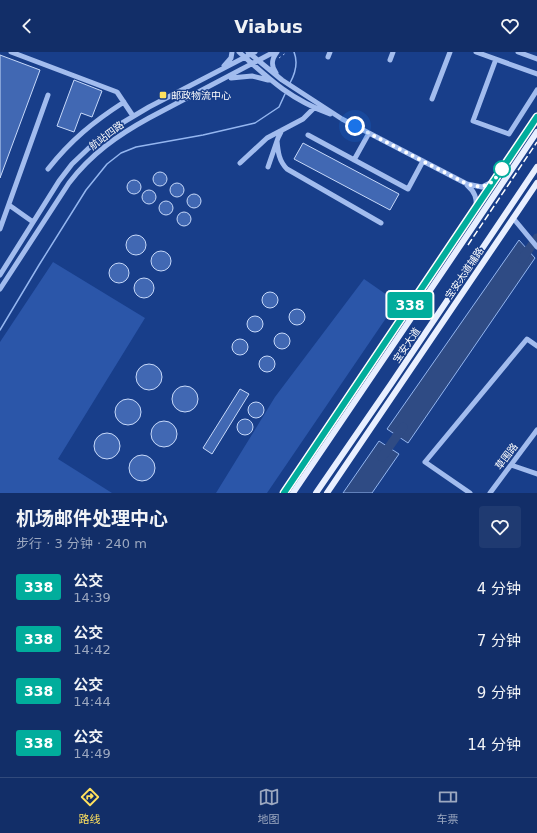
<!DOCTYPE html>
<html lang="zh">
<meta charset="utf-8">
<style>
body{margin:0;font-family:"DejaVu Sans","Noto Sans SC",sans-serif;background:#1f3a71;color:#f1f3f6;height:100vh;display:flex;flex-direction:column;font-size:15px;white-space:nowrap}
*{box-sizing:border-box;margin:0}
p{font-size:13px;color:#9ca8c0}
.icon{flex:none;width:22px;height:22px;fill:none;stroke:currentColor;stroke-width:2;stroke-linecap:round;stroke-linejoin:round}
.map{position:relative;height:441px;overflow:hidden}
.details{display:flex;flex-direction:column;background:#122e68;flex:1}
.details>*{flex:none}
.badge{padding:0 8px;border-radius:3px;font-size:14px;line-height:26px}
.you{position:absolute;width:20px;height:20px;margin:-10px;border:3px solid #fff;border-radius:50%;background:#1a73e8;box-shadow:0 0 0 6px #1a73e833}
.map>.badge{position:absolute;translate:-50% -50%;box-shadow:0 0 0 2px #fff}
.round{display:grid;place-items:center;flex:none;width:42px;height:42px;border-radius:4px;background:#1f3a71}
.summary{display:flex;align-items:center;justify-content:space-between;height:68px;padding:0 16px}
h1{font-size:19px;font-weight:700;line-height:30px}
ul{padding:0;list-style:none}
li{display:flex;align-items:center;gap:12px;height:52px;padding:0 16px}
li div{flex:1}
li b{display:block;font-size:15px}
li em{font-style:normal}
li .badge{min-width:44px;font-weight:700;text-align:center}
header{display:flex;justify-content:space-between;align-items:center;height:52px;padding:0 16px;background:#122e68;font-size:18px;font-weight:700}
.tabs{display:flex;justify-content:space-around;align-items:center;height:56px;border-top:1px solid #314a7c;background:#122e68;font-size:11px;color:#9ca8c0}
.tabs a{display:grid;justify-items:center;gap:2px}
.tabs .active{color:#ffe15e}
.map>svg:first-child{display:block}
.green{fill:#2b56a9}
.water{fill:#2f4b84;stroke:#94b6f0}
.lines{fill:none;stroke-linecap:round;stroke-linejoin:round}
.stream{stroke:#94b6f0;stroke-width:1.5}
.river{stroke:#2f4b84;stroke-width:9}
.building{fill:#4168b3;stroke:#c7d9fa}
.path{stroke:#a2bcee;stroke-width:1;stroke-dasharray:2 3;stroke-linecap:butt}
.minor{stroke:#a2bcee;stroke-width:5}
.major{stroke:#e8efff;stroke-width:6}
.rail{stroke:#fff;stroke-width:1.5;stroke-dasharray:7 3;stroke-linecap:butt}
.line-casing{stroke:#fff;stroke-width:9}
.line{stroke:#01ad9c;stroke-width:6}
.walk{stroke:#fff;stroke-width:4;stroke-dasharray:0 7.2}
.poi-dot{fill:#ffe15e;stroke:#183e8a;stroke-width:1.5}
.stop-dot{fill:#fff;stroke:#01ad9c;stroke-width:2}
.labels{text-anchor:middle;stroke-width:3;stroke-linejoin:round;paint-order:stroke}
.poi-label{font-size:10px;fill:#fff;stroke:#183e8a;text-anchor:start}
.street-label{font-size:10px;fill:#fff;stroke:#183e8a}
</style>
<header><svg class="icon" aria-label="back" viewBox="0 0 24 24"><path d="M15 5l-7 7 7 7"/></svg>Viabus<svg class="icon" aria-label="heart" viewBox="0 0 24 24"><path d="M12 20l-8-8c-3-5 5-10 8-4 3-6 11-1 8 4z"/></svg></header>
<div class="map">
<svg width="537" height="441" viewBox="0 0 537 441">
<rect width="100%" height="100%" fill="#183e8a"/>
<!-- green -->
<path class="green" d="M53,210L145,266L58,407L112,441H0V290Z
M364,227L397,250L267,441H216L275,345Z"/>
<!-- water -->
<path class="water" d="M519,188L535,206L408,391L387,377Z
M379,389L399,402L372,441H343Z"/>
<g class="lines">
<!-- stream -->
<path class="stream" d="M290,31C295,22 298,10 294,0
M0,278L39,213L86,138L107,112L121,101L136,95L203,83L255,71L279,55L285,42"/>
<!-- river -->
<path class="river" d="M522,207L537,186
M382,405L403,375"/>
</g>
<!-- building -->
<path class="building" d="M0,3L40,18L0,126Z
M74,28L102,39L92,65L81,61L74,80L57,74Z
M303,91L399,142L390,158L294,107Z
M153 127a7 7 0 1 1 14 0a7 7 0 1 1-14 0Z
M127 135a7 7 0 1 1 14 0a7 7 0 1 1-14 0Z
M170 138a7 7 0 1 1 14 0a7 7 0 1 1-14 0Z
M142 145a7 7 0 1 1 14 0a7 7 0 1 1-14 0Z
M187 149a7 7 0 1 1 14 0a7 7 0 1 1-14 0Z
M159 156a7 7 0 1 1 14 0a7 7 0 1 1-14 0Z
M177 167a7 7 0 1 1 14 0a7 7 0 1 1-14 0Z
M126 193a10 10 0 1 1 20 0a10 10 0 1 1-20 0Z
M151 209a10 10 0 1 1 20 0a10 10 0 1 1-20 0Z
M109 221a10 10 0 1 1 20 0a10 10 0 1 1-20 0Z
M134 236a10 10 0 1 1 20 0a10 10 0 1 1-20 0Z
M262 248a8 8 0 1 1 16 0a8 8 0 1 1-16 0Z
M289 265a8 8 0 1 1 16 0a8 8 0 1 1-16 0Z
M247 272a8 8 0 1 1 16 0a8 8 0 1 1-16 0Z
M274 289a8 8 0 1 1 16 0a8 8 0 1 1-16 0Z
M232 295a8 8 0 1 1 16 0a8 8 0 1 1-16 0Z
M259 312a8 8 0 1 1 16 0a8 8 0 1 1-16 0Z
M136 325a13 13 0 1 1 26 0a13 13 0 1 1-26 0Z
M172 347a13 13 0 1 1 26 0a13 13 0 1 1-26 0Z
M240,337L249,342L212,402L203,396Z
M115 360a13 13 0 1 1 26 0a13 13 0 1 1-26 0Z
M248 358a8 8 0 1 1 16 0a8 8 0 1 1-16 0Z
M237 375a8 8 0 1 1 16 0a8 8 0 1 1-16 0Z
M151 382a13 13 0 1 1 26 0a13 13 0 1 1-26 0Z
M94 394a13 13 0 1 1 26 0a13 13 0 1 1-26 0Z
M129 416a13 13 0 1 1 26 0a13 13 0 1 1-26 0Z"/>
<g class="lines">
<!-- path -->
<path class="path" d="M279,6L287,0"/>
<!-- minor -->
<path class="minor" d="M11,0L117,40L133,64
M239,0C270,28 290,47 330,62
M248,0L282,28L342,67L467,132L482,135L492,130
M476,0L537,22
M518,0L537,7
M328,5L330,0
M496,7L473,69L509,82L537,38
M390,8L393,0
M224,14L231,6L232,0
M276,21C271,14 271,8 277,0
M231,26L252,24L268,28
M432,47L450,0
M308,83L408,137L423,109
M277,89C278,100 279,109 287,117L381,171
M354,108L369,81
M240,111L267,86L303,67L314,56
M268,115L278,86L282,78
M48,117C71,88 93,70 124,50
M467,133C475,140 477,146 476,156
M9,153L33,170
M513,166L537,195
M0,177L48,43
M0,223L59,129L72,112L92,93L117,74L149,55L255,0
M0,237L69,131C91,102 118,83 149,66L274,0
M511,413L537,422
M470,441L425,410L527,287L537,294
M490,441L537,378"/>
<!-- major -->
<path class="major" d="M284,441L537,65
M293,441L537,80
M316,441L391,332L537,115
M327,441L537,131"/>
<!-- rail -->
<path class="rail" d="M468,193L537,90"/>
</g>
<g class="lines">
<!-- line casing -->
<g class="line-casing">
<path id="line" d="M284,441L537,65"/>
</g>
<!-- line -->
<use href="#line" class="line"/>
<!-- walk -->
<path class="walk" d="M355,74L467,132C487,138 492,132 502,117"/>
</g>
<!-- markers -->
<rect class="poi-dot" x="159" y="39" width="8" height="8" rx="2"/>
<circle class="stop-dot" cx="502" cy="117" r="8"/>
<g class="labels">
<!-- poi labels -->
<g class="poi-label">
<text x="171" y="47">邮政物流中心</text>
</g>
<!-- street labels -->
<g class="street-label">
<text transform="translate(106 83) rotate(-37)" y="4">航站四路</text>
<text transform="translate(464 221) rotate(-56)" y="4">宝安大道辅路</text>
<text transform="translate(406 293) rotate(-56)" y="4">宝安大道</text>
<text transform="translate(506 404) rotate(-53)" y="4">草围路</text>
</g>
</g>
</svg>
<div class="you" style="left:355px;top:74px"></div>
<b class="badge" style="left:410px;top:253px;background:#01ad9c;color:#fff">338</b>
</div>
<section class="details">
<div class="summary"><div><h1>机场邮件处理中心</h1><p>步行 · 3 分钟 · 240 m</p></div><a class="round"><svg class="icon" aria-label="heart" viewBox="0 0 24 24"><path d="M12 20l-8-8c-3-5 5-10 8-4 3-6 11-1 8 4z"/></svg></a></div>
<ul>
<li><span class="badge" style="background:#01ad9c;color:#fff">338</span><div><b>公交</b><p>14:39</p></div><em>4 分钟</em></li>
<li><span class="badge" style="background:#01ad9c;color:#fff">338</span><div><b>公交</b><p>14:42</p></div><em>7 分钟</em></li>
<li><span class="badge" style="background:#01ad9c;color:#fff">338</span><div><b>公交</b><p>14:44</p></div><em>9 分钟</em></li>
<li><span class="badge" style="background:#01ad9c;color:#fff">338</span><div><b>公交</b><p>14:49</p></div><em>14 分钟</em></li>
</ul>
</section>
<nav class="tabs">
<a class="active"><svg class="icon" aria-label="directions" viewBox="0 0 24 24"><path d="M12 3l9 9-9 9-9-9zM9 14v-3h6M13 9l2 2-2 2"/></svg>路线</a>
<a><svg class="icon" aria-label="map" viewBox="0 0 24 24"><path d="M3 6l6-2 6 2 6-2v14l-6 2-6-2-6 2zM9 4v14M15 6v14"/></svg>地图</a>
<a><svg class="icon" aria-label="tickets" viewBox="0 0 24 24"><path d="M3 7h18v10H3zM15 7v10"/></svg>车票</a>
</nav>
